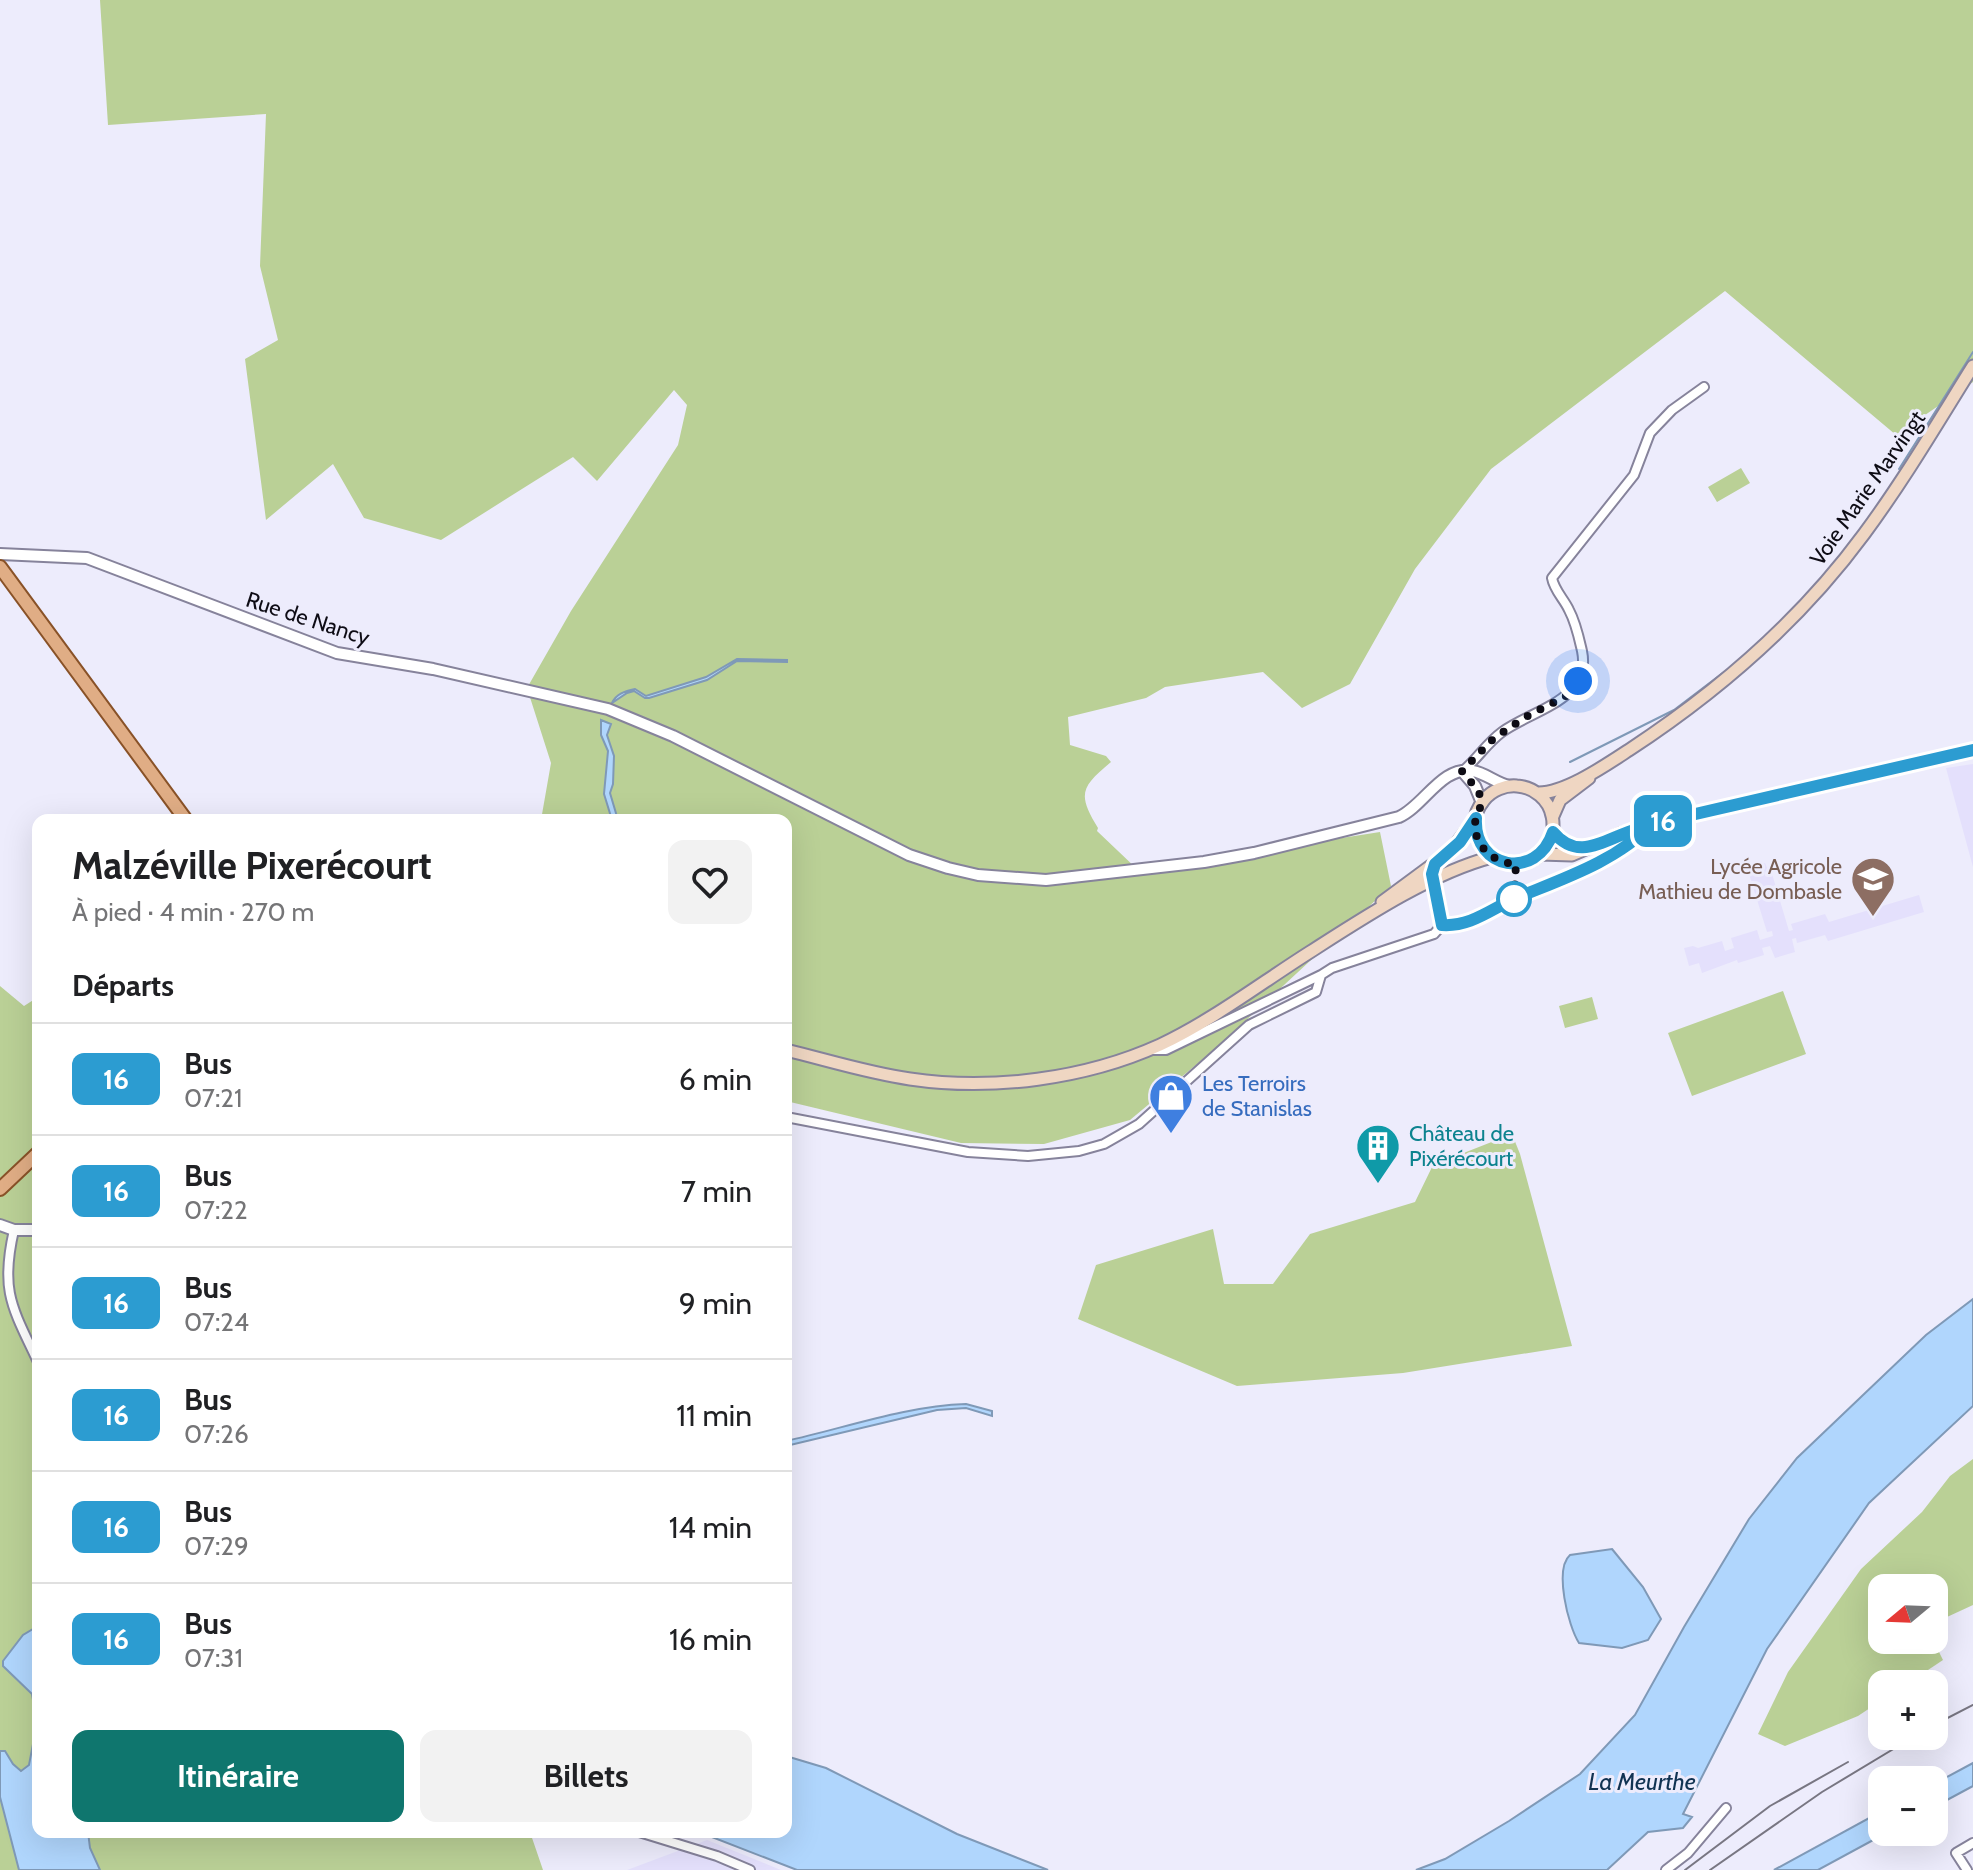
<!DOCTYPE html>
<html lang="fr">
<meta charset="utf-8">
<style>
body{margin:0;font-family:Cabin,sans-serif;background:#f2f2f2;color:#202124;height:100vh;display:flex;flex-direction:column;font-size:30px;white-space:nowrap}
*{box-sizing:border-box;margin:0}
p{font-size:26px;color:#757577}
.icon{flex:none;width:44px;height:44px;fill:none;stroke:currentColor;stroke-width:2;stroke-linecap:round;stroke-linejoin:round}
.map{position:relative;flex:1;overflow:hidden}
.sheet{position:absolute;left:32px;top:814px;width:760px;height:1024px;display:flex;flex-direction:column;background:#fff;border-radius:16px;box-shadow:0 8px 32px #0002}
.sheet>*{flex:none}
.badge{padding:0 16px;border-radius:12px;font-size:28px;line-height:52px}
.needle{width:52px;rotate:251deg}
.fabs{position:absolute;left:1868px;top:1574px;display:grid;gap:16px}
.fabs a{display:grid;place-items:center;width:80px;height:80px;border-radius:16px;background:#fff;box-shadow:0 8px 32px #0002;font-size:40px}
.you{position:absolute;width:40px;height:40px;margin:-20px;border:6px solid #fff;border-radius:50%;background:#1a73e8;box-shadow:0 0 0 12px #1a73e833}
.map>.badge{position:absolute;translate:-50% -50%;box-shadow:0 0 0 4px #fff}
h2{padding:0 40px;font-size:30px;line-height:72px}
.round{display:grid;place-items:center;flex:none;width:84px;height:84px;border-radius:16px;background:#f2f2f2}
.head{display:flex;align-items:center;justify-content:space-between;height:136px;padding:0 40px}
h1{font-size:38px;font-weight:700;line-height:60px}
.action{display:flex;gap:16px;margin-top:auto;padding:16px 40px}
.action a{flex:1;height:92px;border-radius:16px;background:#0f766e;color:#fff;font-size:32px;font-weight:700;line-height:92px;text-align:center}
.action a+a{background:#f2f2f2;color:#202124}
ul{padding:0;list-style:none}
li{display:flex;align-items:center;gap:24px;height:112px;padding:0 40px;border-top:2px solid #e0e0e0}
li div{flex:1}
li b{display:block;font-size:30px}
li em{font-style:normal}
li .badge{min-width:88px;font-weight:700;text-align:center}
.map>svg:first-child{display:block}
.built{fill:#e4e0fc}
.green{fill:#bad096}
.water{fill:#b0d6fd;stroke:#7f99b7;stroke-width:2}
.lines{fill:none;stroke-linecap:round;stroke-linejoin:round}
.stream{stroke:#7f99b7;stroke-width:2}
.minor-casing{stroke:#86839b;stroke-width:12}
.tertiary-casing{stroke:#86839b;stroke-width:14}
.secondary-casing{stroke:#86839b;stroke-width:15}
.primary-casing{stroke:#895228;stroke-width:16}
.minor{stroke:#fff;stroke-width:8}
.tertiary{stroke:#fff;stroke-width:10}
.secondary{stroke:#efd6c2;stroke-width:11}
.primary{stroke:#e0ad85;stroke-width:12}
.rail{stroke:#787682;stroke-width:2}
.line-casing{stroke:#fff;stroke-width:18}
.line{stroke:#2c9cd1;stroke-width:12}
.walk{stroke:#0e0c15;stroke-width:8;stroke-dasharray:0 14.4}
.stop-dot{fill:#fff;stroke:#2c9cd1;stroke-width:4}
.labels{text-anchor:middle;stroke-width:6;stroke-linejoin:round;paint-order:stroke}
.street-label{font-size:22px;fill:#0e0c15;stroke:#edecfc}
.education-label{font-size:22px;fill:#785e54;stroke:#edecfc;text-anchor:end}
.shop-label{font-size:22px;fill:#366cbe;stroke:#edecfc;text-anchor:start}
.culture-label{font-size:22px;fill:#0d838f;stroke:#edecfc;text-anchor:start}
.water-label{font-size:24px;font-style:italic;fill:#113352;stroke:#edecfc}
</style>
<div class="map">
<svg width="1973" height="1870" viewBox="0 0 1973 1870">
<rect width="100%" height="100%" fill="#edecfc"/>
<!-- built -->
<path class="built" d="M1973,764V867L1946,768Z
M1765,863L1767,868L1770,867L1789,931L1793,930L1791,924L1825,914L1829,922L1919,895L1924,912L1828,941L1825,935L1797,943L1796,938L1792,939L1795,952L1775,958L1770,946L1762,948L1764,955L1738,963L1737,960L1702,973L1699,963L1689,966L1684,948L1693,946L1698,948L1722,941L1725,951L1734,948L1731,938L1757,930L1760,940L1773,936L1772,931L1767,932L1749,874L1754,872L1753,866Z
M707,1840L781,1870H627Z"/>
<!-- green -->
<path class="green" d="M100,0H1973V382L1896,435L1725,291L1491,469L1415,569L1350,684L1302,708L1263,672L1165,687L1146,698L1068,717L1070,745L1106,756L1111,762C1081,787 1077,794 1098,828L1097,831L1138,870L1380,832L1391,886L1215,1049L1130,1120L1044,1144L961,1143L786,1101V820H541L551,763L527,688L571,611L678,445L687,405L674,390L597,481L573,457L441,540L364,518L333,464L266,520L245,359L278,340L260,266L266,114L108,125Z
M1741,468L1750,483L1717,502L1708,487Z
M0,986L24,1006L38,997V1832H530L543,1870H0Z
M1783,991L1806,1054L1692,1096L1668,1033Z
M1592,997L1598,1019L1565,1028L1559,1006Z
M1512,1134L1520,1154L1572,1346L1403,1373L1237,1386L1078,1319L1096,1265L1213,1229L1224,1284H1273L1310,1234L1415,1202L1433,1165Z
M1973,1459V1605L1934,1623V1588H1882V1640H1933L1943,1660L1907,1684H1882V1700L1858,1716L1785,1746L1758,1734L1788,1672L1861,1569L1922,1512L1950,1476Z"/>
<!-- water -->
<path class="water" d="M737,659L787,660V662L737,661L707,680L649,698H645L634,691L627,693L612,703C616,694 625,691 635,689L646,696L706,677Z
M601,720L611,724L607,735L614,756L613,784L610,793L618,820H612L604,794L608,751L601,735Z
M1973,1299V1406L1869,1503L1767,1649L1683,1814L1692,1817L1683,1828L1648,1832L1607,1870H1416L1445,1859L1509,1821L1580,1774L1635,1715L1684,1627L1749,1519L1797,1458L1926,1335Z
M966,1404L992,1411V1416L966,1408L937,1410L786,1446V1441C845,1428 905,1406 966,1404Z
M1612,1549L1643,1587L1661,1619L1648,1640L1622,1648L1579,1643C1568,1626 1554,1569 1570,1555Z
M38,1626V1729L32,1694L3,1666V1661L23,1635Z
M38,1734V1832H88L90,1848L100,1870H19L0,1797V1751H5L13,1764L21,1771L29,1765L33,1744Z
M786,1756L826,1768L957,1834L1048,1870H797L699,1832H786Z
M1973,1763V1786L1934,1807V1784Z
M1882,1811V1832H1888L1818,1870H1774Z"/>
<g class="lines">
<!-- stream -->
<path class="stream" d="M1899,469L1973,352
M1570,762L1674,710L1724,672"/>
<!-- minor casing -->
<g class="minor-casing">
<path id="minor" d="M1463,771C1477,759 1487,743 1502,732C1532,710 1592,700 1582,651C1579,638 1576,623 1569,610C1564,599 1554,590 1552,578L1634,475L1650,433L1672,410L1704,387
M1154,1050H1166L1321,975
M786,1117L968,1152L1028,1156L1079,1151L1104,1144L1139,1124L1249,1025L1316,992L1321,975L1332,968L1434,934L1442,925
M14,1230C0,1291 12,1307 38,1362
M639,1832L717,1856L750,1870
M1666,1870L1688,1853L1726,1808
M1967,1870L1956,1853L1973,1843"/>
</g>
<!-- tertiary casing -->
<g class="tertiary-casing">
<path id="tertiary" d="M0,554L87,558L337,653L433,669L608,709L673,736L909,855L948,868L978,875L1046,880L1204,862L1254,853L1399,817C1424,806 1442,765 1473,771C1485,773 1496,783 1509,786
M1462,771L1475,786L1482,803
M0,1225L14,1230H38"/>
</g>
<!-- secondary casing -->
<g class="secondary-casing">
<path id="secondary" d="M1537,793C1564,794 1606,765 1629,750C1719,691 1800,621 1864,534C1904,480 1938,422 1973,366
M1553,816L1560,800L1589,778
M1553,832C1533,898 1446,847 1484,800C1492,790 1505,785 1517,786C1534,787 1549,800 1552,816C1554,822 1552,829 1554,834C1560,844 1570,847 1580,849
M1540,854L1572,855L1620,834L1675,818L1973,750
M1382,902L1451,851L1475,819
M786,1050C827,1060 868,1073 910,1079C992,1091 1085,1079 1160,1045C1213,1020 1261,983 1310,952C1363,918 1431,873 1492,857"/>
</g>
<!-- primary casing -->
<g class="primary-casing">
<path id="primary" d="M0,567L186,820
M0,1189L38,1153"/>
</g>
<!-- minor -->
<use href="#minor" class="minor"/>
<!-- tertiary -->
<use href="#tertiary" class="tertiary"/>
<!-- secondary -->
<use href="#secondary" class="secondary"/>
<!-- primary -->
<use href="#primary" class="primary"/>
<!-- rail -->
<path class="rail" d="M1934,1725L1973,1705
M1685,1870L1770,1806L1848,1762
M1710,1870L1822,1792L1915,1736"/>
</g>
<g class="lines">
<!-- line casing -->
<g class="line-casing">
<path id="line" d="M1637,829C1604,839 1579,863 1553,832C1537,881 1473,870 1476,818L1460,842L1435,864L1432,874L1442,925C1471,927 1491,909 1516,898C1562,879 1617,861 1652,824L1973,750"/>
</g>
<!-- line -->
<use href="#line" class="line"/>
<!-- walk -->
<path class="walk" d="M1514,899L1516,864C1494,863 1474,847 1475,823C1476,816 1480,810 1481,804C1483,791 1468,781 1462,771L1494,738L1529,715L1565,697L1578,681"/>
</g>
<!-- icons -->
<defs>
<g id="school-pin" transform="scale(2.3)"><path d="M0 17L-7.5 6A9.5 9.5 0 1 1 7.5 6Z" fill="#8d6e63" stroke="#edecfc"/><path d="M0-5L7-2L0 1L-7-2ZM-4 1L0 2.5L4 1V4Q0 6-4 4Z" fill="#fff"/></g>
<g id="shop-pin" transform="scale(2.3)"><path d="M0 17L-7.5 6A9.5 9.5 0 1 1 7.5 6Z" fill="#3f7fe0" stroke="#edecfc"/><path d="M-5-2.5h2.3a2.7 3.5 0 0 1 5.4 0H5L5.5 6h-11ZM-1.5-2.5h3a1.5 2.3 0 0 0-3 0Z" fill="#fff"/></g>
<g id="building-pin" transform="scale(2.3)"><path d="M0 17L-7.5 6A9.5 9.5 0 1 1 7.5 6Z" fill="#0f9aa8" stroke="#edecfc"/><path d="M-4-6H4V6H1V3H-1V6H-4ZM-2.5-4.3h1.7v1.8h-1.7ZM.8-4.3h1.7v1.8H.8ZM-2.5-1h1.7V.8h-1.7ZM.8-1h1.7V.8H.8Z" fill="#fff"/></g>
</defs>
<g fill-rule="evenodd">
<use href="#school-pin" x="1873" y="879"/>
<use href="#shop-pin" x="1171" y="1096"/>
<use href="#building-pin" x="1378" y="1146"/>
</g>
<!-- markers -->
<circle class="stop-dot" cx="1514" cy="899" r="16"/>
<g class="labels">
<!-- street labels -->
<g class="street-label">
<text transform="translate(1867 488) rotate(-55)" y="8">Voie Marie Marvingt</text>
<text transform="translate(308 618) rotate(18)" y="8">Rue de Nancy</text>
</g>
<!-- education labels -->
<g class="education-label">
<text x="1842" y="874">Lycée Agricole<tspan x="1842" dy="25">Mathieu de Dombasle</tspan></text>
</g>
<!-- shop labels -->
<g class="shop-label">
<text x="1202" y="1091">Les Terroirs<tspan x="1202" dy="25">de Stanislas</tspan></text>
</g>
<!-- culture labels -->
<g class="culture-label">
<text x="1409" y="1141">Château de<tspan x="1409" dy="25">Pixérécourt</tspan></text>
</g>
<!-- water labels -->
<g class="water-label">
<text x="1642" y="1790">La Meurthe</text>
</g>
</g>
</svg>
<div class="fabs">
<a><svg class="needle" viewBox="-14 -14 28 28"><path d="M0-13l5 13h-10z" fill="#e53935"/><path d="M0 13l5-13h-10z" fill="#757577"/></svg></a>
<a>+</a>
<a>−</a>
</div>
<div class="you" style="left:1578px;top:681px"></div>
<b class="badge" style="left:1663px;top:821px;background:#2c9cd1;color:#fff">16</b>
<section class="sheet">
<div class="head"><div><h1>Malzéville Pixerécourt</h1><p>À pied · 4 min · 270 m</p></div><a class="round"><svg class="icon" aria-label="heart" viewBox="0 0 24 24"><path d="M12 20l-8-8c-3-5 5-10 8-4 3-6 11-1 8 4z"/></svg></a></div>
<h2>Départs</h2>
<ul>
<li><span class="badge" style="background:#2c9cd1;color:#fff">16</span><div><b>Bus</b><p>07:21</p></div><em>6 min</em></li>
<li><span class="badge" style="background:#2c9cd1;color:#fff">16</span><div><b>Bus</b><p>07:22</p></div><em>7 min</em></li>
<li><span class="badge" style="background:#2c9cd1;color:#fff">16</span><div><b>Bus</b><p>07:24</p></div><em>9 min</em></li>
<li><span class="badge" style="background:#2c9cd1;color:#fff">16</span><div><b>Bus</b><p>07:26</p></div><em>11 min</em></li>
<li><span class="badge" style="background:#2c9cd1;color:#fff">16</span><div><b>Bus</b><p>07:29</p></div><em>14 min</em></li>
<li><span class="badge" style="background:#2c9cd1;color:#fff">16</span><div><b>Bus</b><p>07:31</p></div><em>16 min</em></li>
</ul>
<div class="action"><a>Itinéraire</a><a>Billets</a></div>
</section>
</div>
